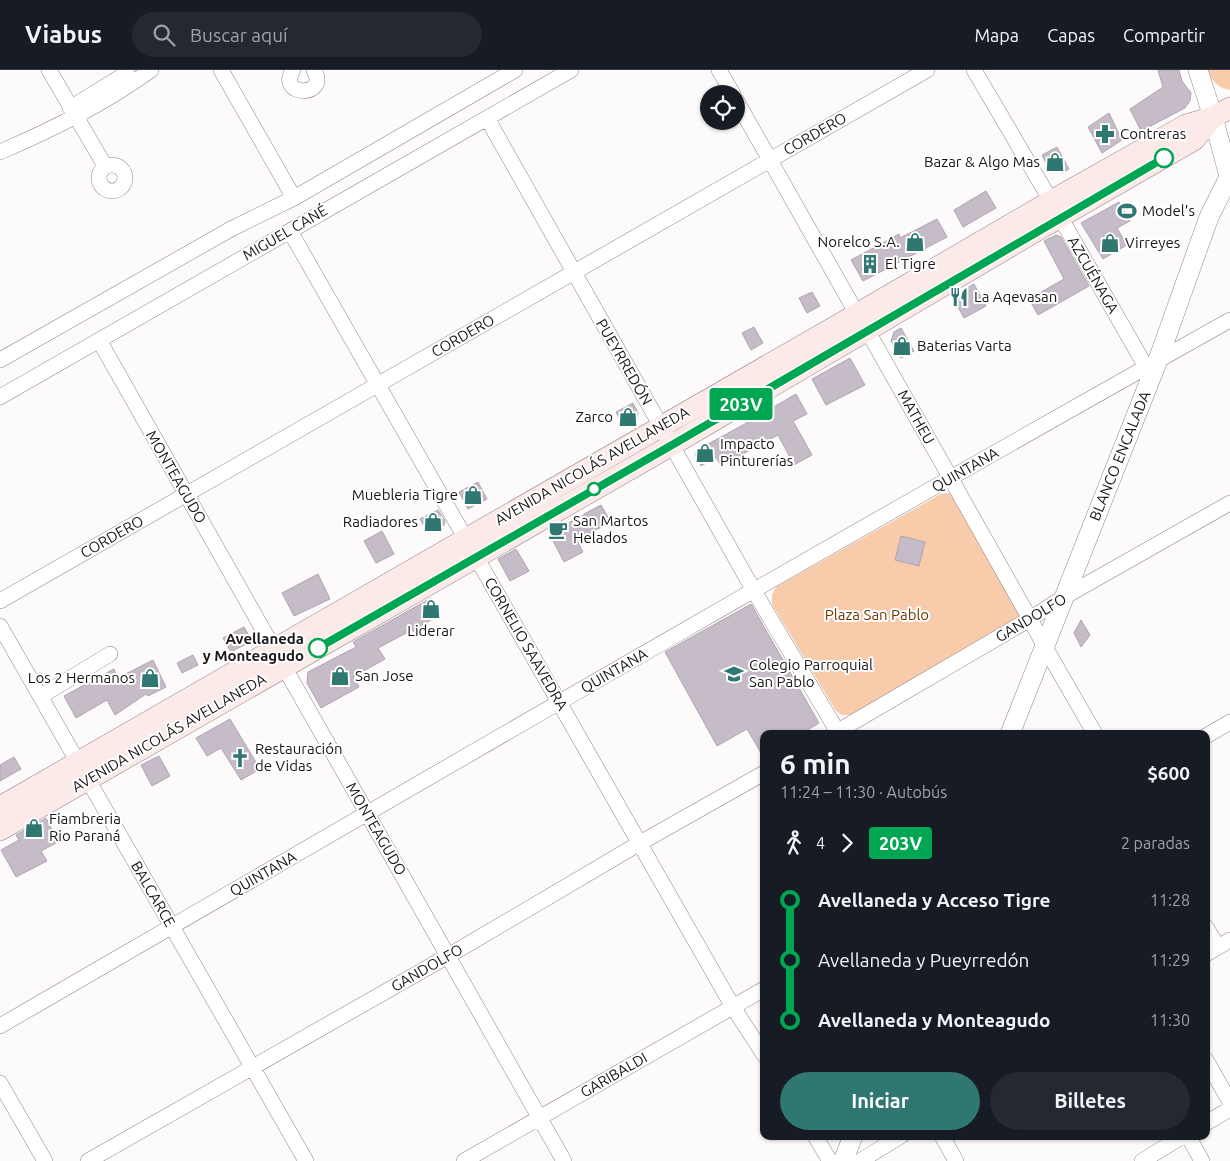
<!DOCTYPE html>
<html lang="es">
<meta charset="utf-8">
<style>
body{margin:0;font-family:Ubuntu,sans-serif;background:#242831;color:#f1f3f6;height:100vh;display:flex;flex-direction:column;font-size:19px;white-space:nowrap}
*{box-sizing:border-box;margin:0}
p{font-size:16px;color:#9ea1a6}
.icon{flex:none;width:28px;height:28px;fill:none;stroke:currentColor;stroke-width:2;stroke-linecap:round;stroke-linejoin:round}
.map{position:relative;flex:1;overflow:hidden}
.drawer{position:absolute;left:760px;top:660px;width:450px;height:410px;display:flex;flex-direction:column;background:#171b24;border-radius:10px;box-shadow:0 1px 4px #0004}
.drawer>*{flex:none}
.badge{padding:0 10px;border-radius:4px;font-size:18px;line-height:32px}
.buttons{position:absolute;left:700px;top:15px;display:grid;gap:10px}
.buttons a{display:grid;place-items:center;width:45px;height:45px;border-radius:50%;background:#171b24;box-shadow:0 1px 4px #0004;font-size:25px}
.map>.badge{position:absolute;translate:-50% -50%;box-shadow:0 0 0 2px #fff}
.legs{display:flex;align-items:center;gap:8px;height:55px;padding:0 20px;font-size:16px}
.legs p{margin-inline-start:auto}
.summary{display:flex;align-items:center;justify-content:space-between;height:85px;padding:0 20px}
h1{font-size:28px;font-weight:600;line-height:38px}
.action{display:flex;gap:10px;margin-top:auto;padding:10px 20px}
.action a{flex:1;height:58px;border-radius:30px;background:#2f7770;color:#fff;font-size:20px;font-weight:600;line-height:58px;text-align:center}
.action a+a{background:#242831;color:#f1f3f6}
ul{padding:0 20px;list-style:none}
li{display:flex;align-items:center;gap:18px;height:60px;font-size:19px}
li i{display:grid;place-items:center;width:8px;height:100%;margin:0 6px;background:currentColor}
li i::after{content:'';width:12px;height:12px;margin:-6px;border:4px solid;border-radius:50%;background:#171b24}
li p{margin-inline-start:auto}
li:first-child i{background:linear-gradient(#0000 50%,currentColor 0)}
li:last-child i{background:linear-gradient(currentColor 50%,#0000 0)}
header{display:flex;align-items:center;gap:30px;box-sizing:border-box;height:70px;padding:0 25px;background:#171b24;border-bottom:1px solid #363941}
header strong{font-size:24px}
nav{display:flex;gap:28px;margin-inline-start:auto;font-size:18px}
.search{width:350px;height:45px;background:#242831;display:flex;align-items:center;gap:12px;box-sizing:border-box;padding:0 18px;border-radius:28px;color:#9ea1a6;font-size:19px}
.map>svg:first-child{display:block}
.green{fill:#f8cbab}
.building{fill:#c5bcc8;stroke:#aea5b0}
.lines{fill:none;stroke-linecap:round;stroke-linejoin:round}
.minor-casing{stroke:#928489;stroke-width:16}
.tertiary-casing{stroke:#928489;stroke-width:20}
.secondary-casing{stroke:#928489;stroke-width:22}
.minor{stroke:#fff;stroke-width:15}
.tertiary{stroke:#fff;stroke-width:19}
.secondary{stroke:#fceae8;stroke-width:21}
.line-1-casing{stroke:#fff;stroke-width:11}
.line-1{stroke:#00a651;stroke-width:8}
.stop-1-dot{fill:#fff;stroke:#00a651;stroke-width:2.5}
.labels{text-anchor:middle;stroke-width:4;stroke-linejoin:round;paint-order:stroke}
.street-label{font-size:15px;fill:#1a1517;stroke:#fff}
.poi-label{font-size:15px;fill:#1a1517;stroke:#fff;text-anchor:start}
.park-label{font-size:15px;fill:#703800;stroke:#fff}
.stop-label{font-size:15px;font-weight:bold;fill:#1a1517;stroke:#fff;text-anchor:end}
</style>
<header>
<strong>Viabus</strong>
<div class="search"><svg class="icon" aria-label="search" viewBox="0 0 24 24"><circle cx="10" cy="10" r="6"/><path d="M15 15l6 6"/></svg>Buscar aquí</div>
<nav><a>Mapa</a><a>Capas</a><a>Compartir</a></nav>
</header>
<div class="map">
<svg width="1230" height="1091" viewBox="0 0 1230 1091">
<rect width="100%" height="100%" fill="#fdfafb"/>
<!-- green -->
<path class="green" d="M1208,0H1230V20C1218,18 1212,11 1208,0Z
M949,423L954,428L1019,541V546L1015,552L850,645H842L836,641L772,534V525L776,517L941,424Z"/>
<!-- building -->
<path class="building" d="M1158,0H1179L1182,11L1191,23L1190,31L1185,38L1141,61L1130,39L1163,17Z
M1109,43L1122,70L1102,83L1088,57Z
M1057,77L1069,99L1062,103L1049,99L1042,85Z
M986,121L996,138L963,157L954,140Z
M1119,132L1130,151L1117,158L1127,175L1103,189L1081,153Z
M937,149L947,167L863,211L851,190L899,164L900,168Z
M1056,165L1061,167L1089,216L1038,245L1029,229L1064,209L1044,171Z
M974,214L986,236L964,248L952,226Z
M812,222L820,236L807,243L799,228Z
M754,257L763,273L751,280L742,263Z
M901,258L914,281L901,288L891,271L894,262Z
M850,288L865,315L826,335L812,309Z
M796,324L807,344L793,351L812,385L794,395L778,365L721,396L716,387L701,396L695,385L697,380L765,343V342Z
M633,333L638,343L636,350L624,357L616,342Z
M478,412L487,429L468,439L459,422Z
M601,435L611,452L577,470L583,482L564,492L549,463L584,445V444Z
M438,440L445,451L444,455L428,463L420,449Z
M382,461L394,484L376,493L364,471Z
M901,466L925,472L919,496L895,490Z
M516,479L529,501L510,511L498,489Z
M318,504L330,529L294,546L282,523Z
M431,528L440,545L427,552L428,554L414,562L412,560L378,578L385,589L353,607L359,617L321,638L307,613L308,602L356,577L353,572Z
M751,534L819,653L801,664H764V688L747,659L717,676L665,582Z
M1081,550L1090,565L1081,577L1074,563Z
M244,557L250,567L246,574L231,582L223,568Z
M193,585L198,595L182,603L177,593Z
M153,590L166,617L148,626L146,624L115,645L107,630L76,648L64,626L114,599L118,608Z
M230,649L260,699L241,710L221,678L207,686L196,668Z
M159,686L170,706L152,716L141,695Z
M14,687L21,699L0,711V695Z
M46,748L58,772L41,781L47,791L16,807L1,780L19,770L16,765Z"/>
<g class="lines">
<!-- minor casing -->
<g class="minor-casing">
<path id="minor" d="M49,0L105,96
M221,0L294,128
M293,0C276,27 330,28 314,0
M719,0L733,24
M974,0L1051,131L1150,304
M736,30L857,244L867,260L1030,549L1045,577L1095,664
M70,38L127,3
M487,48L754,521L839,664
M0,82C53,59 104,34 151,0
M99 108a13 13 0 1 1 26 0a13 13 0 1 1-26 0Z
M290,161L733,937L764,985
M99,270L564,1091
M0,290L231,159L294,128L515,0
M0,327L571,0
M0,531L927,0
M0,556L306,1091
M41,626L110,584
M833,664L1030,549L1064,527L1230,433
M1206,666L1230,652
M1206,857L1218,877
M1206,884L1230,870
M0,956C409,719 818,481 1230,250
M1206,990L1230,1032
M0,1013L45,1091
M1206,1053L1230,1039
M815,1066L830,1091
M942,1066L956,1091
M1188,1066L1202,1091
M88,1091L448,886L640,773L764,703
M464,1091L764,919
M860,1091L901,1066
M1142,1091L1183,1066"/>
</g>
<!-- tertiary casing -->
<g class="tertiary-casing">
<path id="tertiary" d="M1198,0L1213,47L1230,110
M1010,664L1158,290L1209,147L1229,107
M843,1091L853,1066"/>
</g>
<!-- secondary casing -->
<g class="secondary-casing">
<path id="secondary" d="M0,737L857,244L1051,131L1186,55L1213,47L1230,38
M0,760L672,375L1060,147L1194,70L1213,47"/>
</g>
<!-- minor -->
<use href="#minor" class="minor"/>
<!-- tertiary -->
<use href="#tertiary" class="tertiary"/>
<!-- secondary -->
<use href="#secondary" class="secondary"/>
</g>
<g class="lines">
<!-- line-1 casing -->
<g class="line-1-casing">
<path id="line-1" d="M318,578L672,375L1164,88"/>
</g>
<!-- line-1 -->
<use href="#line-1" class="line-1"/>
</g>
<!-- icons -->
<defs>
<g id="pharmacy-bare" transform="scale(1.5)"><path d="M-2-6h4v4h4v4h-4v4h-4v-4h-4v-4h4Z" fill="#2f7770" stroke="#fff" stroke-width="2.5" paint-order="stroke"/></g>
<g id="shop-bare" transform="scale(1.5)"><path d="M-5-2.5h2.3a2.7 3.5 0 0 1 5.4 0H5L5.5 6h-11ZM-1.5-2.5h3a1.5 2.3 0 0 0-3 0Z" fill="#2f7770" stroke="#fff" stroke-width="2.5" paint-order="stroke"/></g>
<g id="stadium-bare" transform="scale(1.5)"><path d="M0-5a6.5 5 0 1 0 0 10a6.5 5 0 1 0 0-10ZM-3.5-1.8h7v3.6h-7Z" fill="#2f7770" stroke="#fff" stroke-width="2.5" paint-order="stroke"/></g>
<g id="building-bare" transform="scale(1.5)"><path d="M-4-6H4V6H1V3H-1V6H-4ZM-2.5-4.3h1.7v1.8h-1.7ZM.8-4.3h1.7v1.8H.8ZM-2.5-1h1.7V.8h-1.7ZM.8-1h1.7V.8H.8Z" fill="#2f7770" stroke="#fff" stroke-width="2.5" paint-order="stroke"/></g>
<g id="restaurant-bare" transform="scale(1.5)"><path d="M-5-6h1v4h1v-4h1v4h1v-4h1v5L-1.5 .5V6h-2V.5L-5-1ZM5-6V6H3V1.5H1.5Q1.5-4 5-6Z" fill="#2f7770" stroke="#fff" stroke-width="2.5" paint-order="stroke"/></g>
<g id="cafe-bare" transform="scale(1.5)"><path d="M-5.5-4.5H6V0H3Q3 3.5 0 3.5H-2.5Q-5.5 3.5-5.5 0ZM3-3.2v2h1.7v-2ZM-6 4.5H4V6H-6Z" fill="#2f7770" stroke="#fff" stroke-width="2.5" paint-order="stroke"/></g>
<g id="school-bare" transform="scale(1.5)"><path d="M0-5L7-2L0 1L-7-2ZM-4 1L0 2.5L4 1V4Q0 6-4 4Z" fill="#2f7770" stroke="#fff" stroke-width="2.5" paint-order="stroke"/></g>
<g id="church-bare" transform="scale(1.5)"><path d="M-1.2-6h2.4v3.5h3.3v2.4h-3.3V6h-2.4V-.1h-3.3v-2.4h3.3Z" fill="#2f7770" stroke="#fff" stroke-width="2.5" paint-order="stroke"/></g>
</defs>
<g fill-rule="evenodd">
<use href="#pharmacy-bare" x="1105" y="64"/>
<use href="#shop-bare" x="1055" y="92"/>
<use href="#stadium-bare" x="1127" y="141"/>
<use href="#shop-bare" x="915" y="172"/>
<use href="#shop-bare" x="1110" y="173"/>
<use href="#building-bare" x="870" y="194"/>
<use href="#restaurant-bare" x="959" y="227"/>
<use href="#shop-bare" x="902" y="276"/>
<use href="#shop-bare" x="628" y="347"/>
<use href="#shop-bare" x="705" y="383"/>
<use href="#shop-bare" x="473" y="425"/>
<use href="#shop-bare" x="433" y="452"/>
<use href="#cafe-bare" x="558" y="460"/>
<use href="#shop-bare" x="431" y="539"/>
<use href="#school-bare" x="734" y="604"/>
<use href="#shop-bare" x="340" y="606"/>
<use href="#shop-bare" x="150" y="608"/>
<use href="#church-bare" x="240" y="688"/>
<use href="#shop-bare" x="34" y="758"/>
</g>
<!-- markers -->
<g class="stop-1-dot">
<circle cx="1164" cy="88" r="9"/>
<circle cx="594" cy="419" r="6"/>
<circle cx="318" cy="578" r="9"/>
</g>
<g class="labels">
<!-- street labels -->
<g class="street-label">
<text transform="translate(815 64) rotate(-30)" y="5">CORDERO</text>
<text transform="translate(285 163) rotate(-30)" y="5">MIGUEL CANÉ</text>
<text transform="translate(1093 205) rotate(60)" y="5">AZCUÉNAGA</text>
<text transform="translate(463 266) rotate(-30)" y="5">CORDERO</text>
<text transform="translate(624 292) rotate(60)" y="5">PUEYRREDÓN</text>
<text transform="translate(916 347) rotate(61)" y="5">MATHEU</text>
<text transform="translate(1120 386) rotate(-68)" y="5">BLANCO ENCALADA</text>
<text transform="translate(592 396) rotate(-30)" y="5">AVENIDA NICOLÁS AVELLANEDA</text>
<text transform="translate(965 400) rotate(-30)" y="5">QUINTANA</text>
<text transform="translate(176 407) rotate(60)" y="5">MONTEAGUDO</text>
<text transform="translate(112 467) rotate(-30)" y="5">CORDERO</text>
<text transform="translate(1031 548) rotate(-31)" y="5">GANDOLFO</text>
<text transform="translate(526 574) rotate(60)" y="5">CORNELIO SAAVEDRA</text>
<text transform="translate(614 601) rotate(-30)" y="5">QUINTANA</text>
<text transform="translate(169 663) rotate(-30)" y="5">AVENIDA NICOLÁS AVELLANEDA</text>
<text transform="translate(376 759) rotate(60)" y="5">MONTEAGUDO</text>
<text transform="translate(263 804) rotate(-30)" y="5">QUINTANA</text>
<text transform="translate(153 824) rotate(60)" y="5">BALCARCE</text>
<text transform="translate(427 898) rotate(-30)" y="5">GANDOLFO</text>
<text transform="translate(614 1005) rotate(-30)" y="5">GARIBALDI</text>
</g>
<!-- poi labels -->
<g class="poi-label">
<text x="1120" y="69">Contreras</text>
<text x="1040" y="97" text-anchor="end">Bazar &amp; Algo Mas</text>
<text x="1142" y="146">Model's</text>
<text x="900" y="177" text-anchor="end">Norelco S.A.</text>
<text x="1125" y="178">Virreyes</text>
<text x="885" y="199">El Tigre</text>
<text x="974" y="232">La Aqevasan</text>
<text x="917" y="281">Baterias Varta</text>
<text x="613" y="352" text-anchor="end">Zarco</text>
<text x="720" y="379">Impacto<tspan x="720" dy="17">Pinturerías</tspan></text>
<text x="458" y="430" text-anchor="end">Muebleria Tigre</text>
<text x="573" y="456">San Martos<tspan x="573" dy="17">Helados</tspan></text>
<text x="418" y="457" text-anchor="end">Radiadores</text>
<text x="431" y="566" text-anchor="middle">Liderar</text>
<text x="749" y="600">Colegio Parroquial<tspan x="749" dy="17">San Pablo</tspan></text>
<text x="355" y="611">San Jose</text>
<text x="135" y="613" text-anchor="end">Los 2 Hermanos</text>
<text x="255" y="684">Restauración<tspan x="255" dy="17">de Vidas</tspan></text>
<text x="49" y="754">Fiambreria<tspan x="49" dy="17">Rio Paraná</tspan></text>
</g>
<!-- park labels -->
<g class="park-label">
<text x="877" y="550">Plaza San Pablo</text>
</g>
<!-- stop labels -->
<g class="stop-label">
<text x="304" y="574">Avellaneda<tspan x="304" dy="17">y Monteagudo</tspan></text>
</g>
</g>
</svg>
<div class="buttons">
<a><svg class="icon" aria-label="locate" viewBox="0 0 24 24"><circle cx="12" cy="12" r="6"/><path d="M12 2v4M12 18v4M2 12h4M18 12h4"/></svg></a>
</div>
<b class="badge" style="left:741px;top:334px;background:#00a651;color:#fff">203V</b>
<section class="drawer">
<div class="summary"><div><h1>6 min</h1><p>11:24 – 11:30 · Autobús</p></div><b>$600</b></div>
<div class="legs"><svg class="icon" aria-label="walk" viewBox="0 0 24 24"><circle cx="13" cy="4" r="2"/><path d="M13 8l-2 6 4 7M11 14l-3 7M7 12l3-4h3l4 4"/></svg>4<svg class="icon" aria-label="forward" viewBox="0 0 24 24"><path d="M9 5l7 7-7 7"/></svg><b class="badge" style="background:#00a651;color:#fff">203V</b><p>2 paradas</p></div>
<ul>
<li><i style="color:#00a651"></i><b>Avellaneda y Acceso Tigre</b><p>11:28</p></li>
<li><i style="color:#00a651"></i><span>Avellaneda y Pueyrredón</span><p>11:29</p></li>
<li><i style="color:#00a651"></i><b>Avellaneda y Monteagudo</b><p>11:30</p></li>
</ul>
<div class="action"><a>Iniciar</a><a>Billetes</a></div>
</section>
</div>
